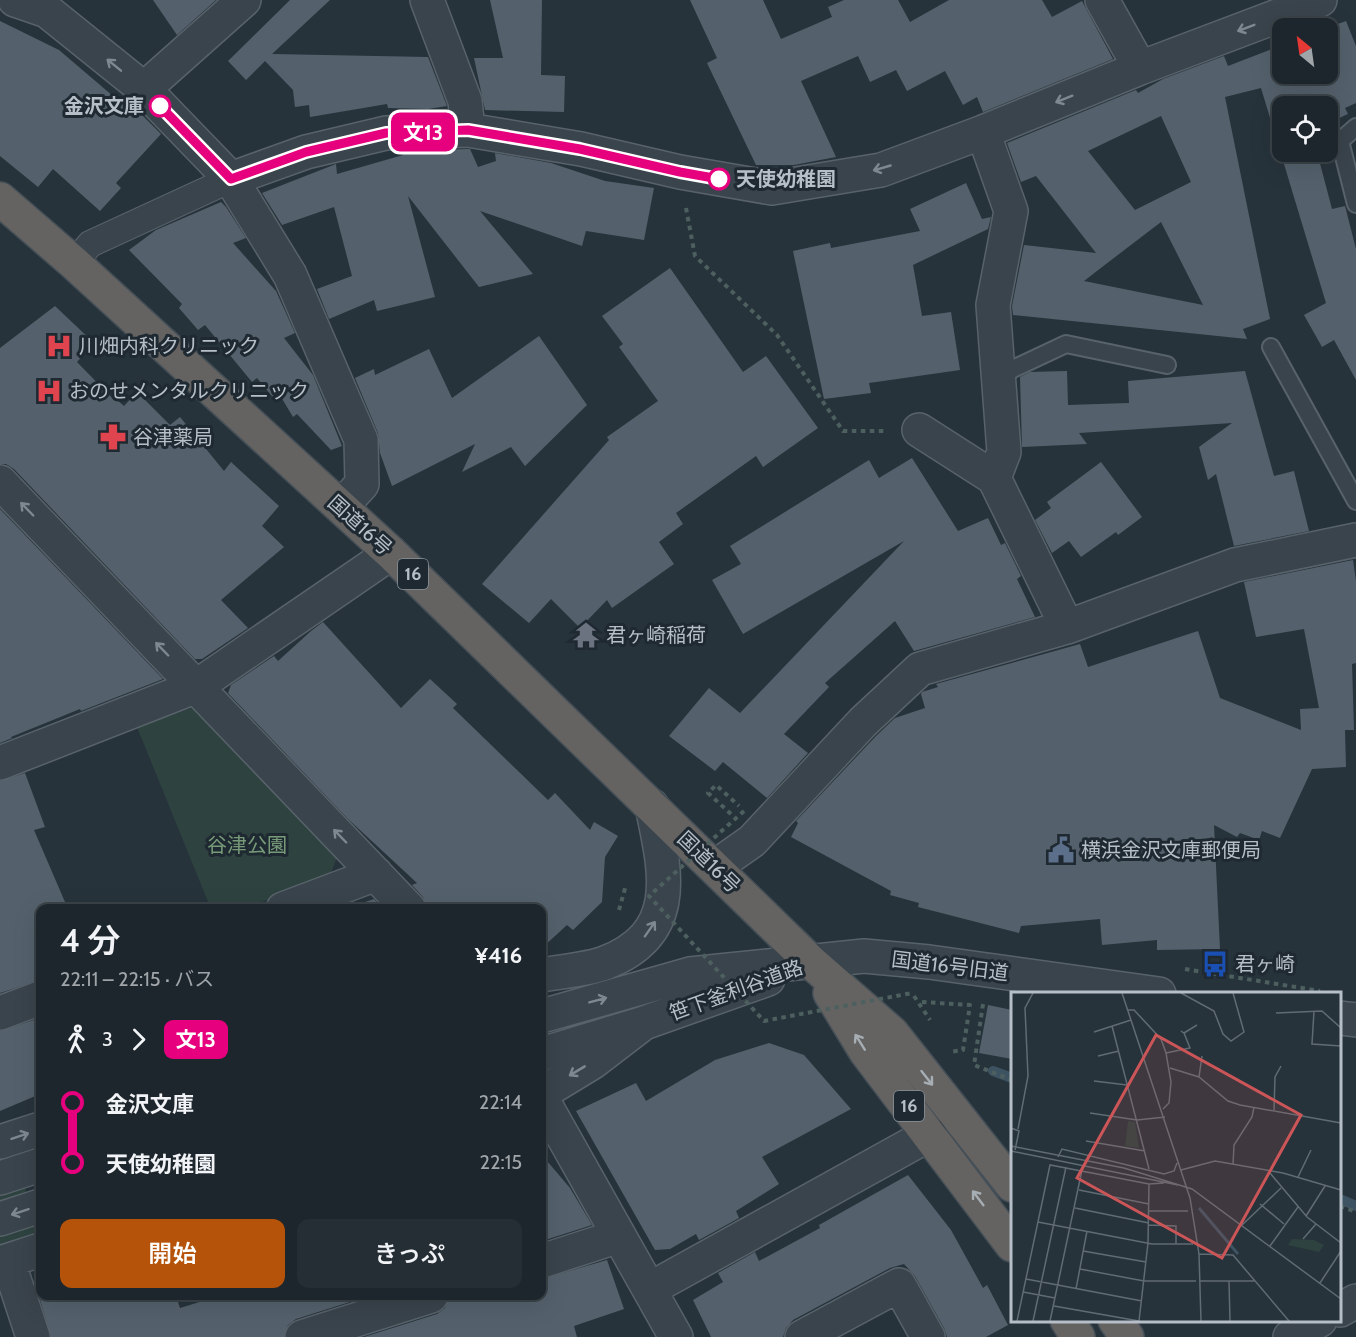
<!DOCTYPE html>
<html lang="ja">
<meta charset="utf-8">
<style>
body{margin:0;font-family:Cabin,"Noto Sans JP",sans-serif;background:#252e34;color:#f1f3f6;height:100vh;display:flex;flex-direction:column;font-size:22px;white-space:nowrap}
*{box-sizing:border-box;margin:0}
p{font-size:20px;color:#a0a5a9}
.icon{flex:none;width:33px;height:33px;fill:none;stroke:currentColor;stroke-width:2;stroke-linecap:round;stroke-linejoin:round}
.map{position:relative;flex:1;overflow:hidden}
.side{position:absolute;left:36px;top:904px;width:510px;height:396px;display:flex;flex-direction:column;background:#1d262c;border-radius:12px;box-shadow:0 6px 24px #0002,0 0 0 2px #3b4348}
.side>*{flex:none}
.badge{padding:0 12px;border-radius:9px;font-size:21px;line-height:39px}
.needle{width:39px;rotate:331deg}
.controls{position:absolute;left:1272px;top:18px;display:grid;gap:12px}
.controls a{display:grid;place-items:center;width:66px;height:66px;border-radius:12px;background:#1d262c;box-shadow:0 6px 24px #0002,0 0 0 2px #3b4348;font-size:30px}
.map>.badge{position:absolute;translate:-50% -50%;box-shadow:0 0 0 3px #fff}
.legs{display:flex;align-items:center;gap:9px;height:66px;padding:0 24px;font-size:20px}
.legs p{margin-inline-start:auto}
.head{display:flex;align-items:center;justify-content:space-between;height:102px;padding:0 24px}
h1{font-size:33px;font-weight:600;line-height:45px}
.cta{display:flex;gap:12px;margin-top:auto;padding:12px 24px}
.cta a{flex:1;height:69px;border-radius:12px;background:#b45309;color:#fff;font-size:24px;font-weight:600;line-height:69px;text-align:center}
.cta a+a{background:#252e34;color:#f1f3f6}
ul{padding:0 24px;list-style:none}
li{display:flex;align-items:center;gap:21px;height:60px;font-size:22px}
li i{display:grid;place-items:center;width:9px;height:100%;margin:0 8px;background:currentColor}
li i::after{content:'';width:15px;height:15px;margin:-8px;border:4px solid;border-radius:50%;background:#1d262c}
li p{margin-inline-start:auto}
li:first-child i{background:linear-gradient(#0000 50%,currentColor 0)}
li:last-child i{background:linear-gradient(currentColor 50%,#0000 0)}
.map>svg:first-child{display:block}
.green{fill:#2e4340}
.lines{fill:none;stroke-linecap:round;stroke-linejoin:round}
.stream{stroke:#3e5362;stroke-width:10}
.building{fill:#54616c;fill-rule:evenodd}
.service-casing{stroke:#58626a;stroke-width:20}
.pedestrian-casing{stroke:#58626a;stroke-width:28}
.minor-casing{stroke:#58626a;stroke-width:36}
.tertiary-casing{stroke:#58626a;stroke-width:36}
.trunk-casing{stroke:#454f57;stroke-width:36}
.path{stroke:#4d605f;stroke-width:4;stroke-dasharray:4.5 4.5;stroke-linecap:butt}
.service{stroke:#3a444c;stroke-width:16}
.pedestrian{stroke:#3a444c;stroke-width:26}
.minor{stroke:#3a444c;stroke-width:33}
.tertiary{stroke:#3a444c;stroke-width:33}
.trunk{stroke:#646362;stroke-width:33}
.path-bridge{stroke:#4d605f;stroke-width:4;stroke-dasharray:4.5 4.5;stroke-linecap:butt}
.oneway{stroke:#7e8890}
.oneway2{stroke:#a6adb3}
.line-1-casing{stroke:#fff;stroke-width:14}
.line-1{stroke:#e6007e;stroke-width:9}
.stop-1-dot{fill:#fff;stroke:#e6007e;stroke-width:3}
.labels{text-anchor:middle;stroke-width:6;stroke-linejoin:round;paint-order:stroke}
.shield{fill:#1f2931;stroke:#89929a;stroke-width:1.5}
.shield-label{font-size:18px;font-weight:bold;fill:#b6bfc7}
.stop-label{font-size:20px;font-weight:bold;fill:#b6bfc7;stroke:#1f2931;text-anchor:end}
.poi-label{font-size:20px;fill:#b6bfc7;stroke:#1f2931;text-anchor:start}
.street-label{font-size:20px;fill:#b6bfc7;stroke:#1f2931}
.park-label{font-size:20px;fill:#779a79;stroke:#1f2931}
.inset-river{fill:none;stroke:#3e5362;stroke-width:3}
.inset-road{fill:none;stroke:#606b73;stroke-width:1.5}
.view{fill:#cc5558;fill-opacity:0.15;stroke:#cc5558;stroke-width:3}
.inset-edge{fill:none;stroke:#b6bfc7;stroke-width:3}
</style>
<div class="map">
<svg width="1356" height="1337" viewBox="0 0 1356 1337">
<rect width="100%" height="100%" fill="#27333b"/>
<!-- green -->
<path class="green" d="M197,706L337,857L329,878L242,909H211L137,727Z
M13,1146L40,1240L0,1252V1150Z"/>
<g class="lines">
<!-- stream -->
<path class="stream" d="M993,1071L1012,1078
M1340,1199L1356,1206"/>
</g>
<!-- building -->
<path class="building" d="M153,0H216L177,35Z
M290,0H330L272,54L428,57L447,106L428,109L388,108L387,104L310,117L309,105L295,107L293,90L265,61L246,80L228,61Z
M490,0H542L541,75L565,76L564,112L485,110L474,58H503Z
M690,0H763L781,39L832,17L828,7L844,0H898L910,22L949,0H1042L1052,17L1082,1L1113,59L983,112L977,97L963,105L945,71L907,91L896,70L870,82L858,56L801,81L836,157L794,165H756L707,63L717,58Z
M0,21L59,50L120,102L124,97L161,134L116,183L121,188L100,211L53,169L38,187L0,156Z
M1346,21L1356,46V103L1345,108L1348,114L1335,120L1338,126L1328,131V106H1282V152H1317L1332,209L1345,206L1356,249V380L1334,340L1322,347L1304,315L1326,303L1261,88L1225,97L1270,319L1243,329L1247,339L1013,315L1012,306L1024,245L1096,253L1036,176L1021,182L1007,143L1131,92L1136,90L1138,93L1163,79L1224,56L1228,66L1282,45V74H1328L1327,28ZM1161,116L1191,182L1135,210L1088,151ZM1161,222L1203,305L1084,281L1106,264Z
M467,149H470L478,167L496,161L495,153L551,163L605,181L654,188L644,240L586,231L582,246L480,211L533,274L479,287L408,196L435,297L377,311L374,300L329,319L317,289L352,276L334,207L282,225L262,193L336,164L337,174L403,155L401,151Z
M966,183L982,219L991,217L988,229L913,265L922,316L951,312L960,370L869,383L871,393L824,399L793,251L830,243L831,248L920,231L910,209Z
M221,202L226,207L246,238L233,243L276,291L295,333L284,338L313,375L342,446L331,450L297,414L293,417L281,397L276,401L257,378L252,382L205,325L198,330L179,308L182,304L129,250L156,230Z
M670,268L743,372L766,356L818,428L763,467L756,456L676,513L683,524L659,542L674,564L612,608L607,600L580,628L551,599L529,623L482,584L609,440L607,437L658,401L619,347L623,344L602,316Z
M55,306L94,343L77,362L114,400L116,399L124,406L137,392L170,425L180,417L224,471L231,462L279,506L262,526L284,547L221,600L248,628L202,659H195L14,469L6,464H0V348Z
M539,336L587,405L525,466L511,447L462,472L475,444L392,486L380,453L378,433L355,378L374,369L375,375L429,349L452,398Z
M1067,371L1068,405L1129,403L1128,381L1245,371L1274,476L1294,471L1309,531L1234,546L1216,474L1208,480L1199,447L1232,423L1079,433L1087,444L1022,447L1020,377L1030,372Z
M912,458L958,531L988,518L1001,545L1005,543L1021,576L1017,579L1035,617L914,651L895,621L825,683L829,687L784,734L808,753L767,798L723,762L715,771L669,736L709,688L740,713L904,541L743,634L712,580L741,564L730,546L869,460L879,478Z
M1101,462L1142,517L1118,535L1116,532L1081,557L1069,541L1052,553L1035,520L1051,508L1047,502Z
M0,509L163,679L81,711L80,709L11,737L12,738L0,743Z
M1353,560L1356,581V663L1352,664L1354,730H1345L1346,767L1312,769L1280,838L1262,831L1259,840L1240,833L1237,837L1214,825L1220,949L1157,950V940L1102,945L1100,919L1021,926L1019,933L918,907L919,903L890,895L891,891L791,837L798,823L796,821L876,736L895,718L925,708L921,694L922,692L938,687L936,684L1080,644L1088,667L1198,631L1220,698L1301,730L1300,709L1319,708L1304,629L1256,637L1244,582Z
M323,622L401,708L430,679L457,704L453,708L548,800L555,793L590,830L594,822L618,836L605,857L602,902L573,930L567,925L542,948V909H427L423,897L412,885L417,883L348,819L228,693L231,685L274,656L278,661L311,631Z
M25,773L45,827L34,830L68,909H40V980L0,993V781Z
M374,899L383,909H357L356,905Z
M988,1005L1012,1010V1059L979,1053Z
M40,1018V1094L0,1111V1031Z
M769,1043L804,1055L851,1109L762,1157L779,1184L736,1211L739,1218L699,1240L696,1234L670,1249L655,1250L576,1111L636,1083L646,1101L715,1060Z
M542,1155L570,1188L592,1225L542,1241Z
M908,1175L951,1230L983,1288L987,1285L1008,1325L986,1337H947L944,1328L915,1276L904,1264L890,1268L793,1320L786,1328L783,1337H711L693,1300L723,1282L718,1273L755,1252L759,1261L820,1228L819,1225Z
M607,1260L624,1309L574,1326L577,1337H364L437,1314L445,1308L449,1296H542V1279Z
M39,1296H176L180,1308L219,1296H369L296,1319L288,1325L284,1337H51Z"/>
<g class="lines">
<!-- service casing -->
<g class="service-casing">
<path id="service" d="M1356,127L1340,141L1356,204
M1271,347L1356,501
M998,376L1066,344L1167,365"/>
</g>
<!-- pedestrian casing -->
<g class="pedestrian-casing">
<path id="pedestrian" d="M74,263L90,244L231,179"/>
</g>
<!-- minor casing -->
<g class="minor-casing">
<path id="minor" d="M15,0L47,11L144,89L231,179L290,275L361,440L362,484L341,507
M427,0L465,101L468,130
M1102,0L1140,68
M144,89L244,0
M983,132L1011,211L993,305L1004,452L994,478L1067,627
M231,179L306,152L386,133L468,130L581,149L680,172L772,188L881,170L983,132L1140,68L1320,0
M919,430L994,478
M0,482L409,909
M0,763L197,686L391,553
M715,867L752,841L863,722L920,669L1067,627L1235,565L1356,540
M283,909L376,874
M542,975C562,971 586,970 605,963C683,933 665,870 652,806
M0,1013L40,998
M542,1093L593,1062L640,1026
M542,1099L676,1337
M0,1142L40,1129
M8,1261L33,1337
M542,1261L619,1236
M0,1263L40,1250
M650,1289L930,1134
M1340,1310L1356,1301
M302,1337L431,1296
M802,1337L899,1285L928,1337
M1290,1337L1320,1320"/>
</g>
<!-- tertiary casing -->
<g class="tertiary-casing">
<path id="tertiary" d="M542,1016L690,974L864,956L929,962L1159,994
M1340,1018L1356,1020
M542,1054L641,1024L768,979
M0,1178L40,1165
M0,1219L40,1206"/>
</g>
<!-- trunk casing -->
<g class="trunk-casing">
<path id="trunk" d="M0,199L74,263L391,553L812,963L892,1033L1012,1185
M830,993L866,1052L1012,1245
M1067,1320L1078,1337
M1115,1320L1127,1337"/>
</g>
<!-- path -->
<path class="path" d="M686,208L695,256L777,335L843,431H887
M731,814L708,793L716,785L739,806
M619,910L626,885
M1185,969L1320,991
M914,996L930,1020
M922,1002L970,1005L963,1050L950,1052
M983,1004L974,1065L1012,1080
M1340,1206L1356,1212"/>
<!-- service -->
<use href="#service" class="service"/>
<!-- pedestrian -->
<use href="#pedestrian" class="pedestrian"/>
<!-- minor -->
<use href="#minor" class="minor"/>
<!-- tertiary -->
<use href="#tertiary" class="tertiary"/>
<!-- trunk -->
<use href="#trunk" class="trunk"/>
<!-- path-bridge -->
<path class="path-bridge" d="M744,811L649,896L764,1021L912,993"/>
</g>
<!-- one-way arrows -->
<defs><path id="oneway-shaft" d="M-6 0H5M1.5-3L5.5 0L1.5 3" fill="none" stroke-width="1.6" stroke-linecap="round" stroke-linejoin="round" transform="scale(1.5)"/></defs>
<g class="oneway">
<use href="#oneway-shaft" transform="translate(1246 28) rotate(159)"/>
<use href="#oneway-shaft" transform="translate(114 65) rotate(-141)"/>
<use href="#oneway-shaft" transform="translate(1064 99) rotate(158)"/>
<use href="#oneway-shaft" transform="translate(882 168) rotate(164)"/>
<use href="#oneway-shaft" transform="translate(27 509) rotate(-134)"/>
<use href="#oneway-shaft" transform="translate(162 649) rotate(-134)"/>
<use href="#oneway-shaft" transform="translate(340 836) rotate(-134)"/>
<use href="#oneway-shaft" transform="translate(650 929) rotate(-55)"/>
<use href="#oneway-shaft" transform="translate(598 1000) rotate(-15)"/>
<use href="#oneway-shaft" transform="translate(577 1071) rotate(149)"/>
<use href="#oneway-shaft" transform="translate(20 1136) rotate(-18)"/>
<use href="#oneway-shaft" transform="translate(20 1212) rotate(162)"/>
</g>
<g class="oneway2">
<use href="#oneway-shaft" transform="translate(860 1042) rotate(-122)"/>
<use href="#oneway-shaft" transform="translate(927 1078) rotate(52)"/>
<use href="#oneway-shaft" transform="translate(978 1198) rotate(-127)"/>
</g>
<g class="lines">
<!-- line-1 casing -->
<g class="line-1-casing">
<path id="line-1" d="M160,106L231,179L306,152L386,133L468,130L580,149L680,172L719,179"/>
</g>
<!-- line-1 -->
<use href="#line-1" class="line-1"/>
</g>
<!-- icons -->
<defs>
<g id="hospital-bare" transform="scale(2.07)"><path d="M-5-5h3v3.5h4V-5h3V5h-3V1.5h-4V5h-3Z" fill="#e0444e" stroke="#1f2931" stroke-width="2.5" paint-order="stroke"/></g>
<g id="pharmacy-bare" transform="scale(2.07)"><path d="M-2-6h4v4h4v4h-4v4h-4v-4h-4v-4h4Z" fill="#e0444e" stroke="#1f2931" stroke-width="2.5" paint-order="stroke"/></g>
<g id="temple-bare" transform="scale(2.07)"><path d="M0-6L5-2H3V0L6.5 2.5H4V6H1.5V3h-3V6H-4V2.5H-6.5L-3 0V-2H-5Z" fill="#6b7280" stroke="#1f2931" stroke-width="2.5" paint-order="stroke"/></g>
<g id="civic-bare" transform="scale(2.07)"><path d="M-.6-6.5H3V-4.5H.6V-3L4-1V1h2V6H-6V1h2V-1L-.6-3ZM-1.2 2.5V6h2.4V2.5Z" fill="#5c6f8a" stroke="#1f2931" stroke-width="2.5" paint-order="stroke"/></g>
<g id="bus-bare" transform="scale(2.07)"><path d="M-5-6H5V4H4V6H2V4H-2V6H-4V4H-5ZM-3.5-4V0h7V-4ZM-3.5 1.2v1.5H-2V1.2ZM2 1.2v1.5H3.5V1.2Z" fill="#1a4fb4" stroke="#1f2931" stroke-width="2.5" paint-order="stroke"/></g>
</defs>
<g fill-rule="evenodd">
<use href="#hospital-bare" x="59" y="346"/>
<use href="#hospital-bare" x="49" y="391"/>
<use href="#pharmacy-bare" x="113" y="437"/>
<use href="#temple-bare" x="586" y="635"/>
<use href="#civic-bare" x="1061" y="850"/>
<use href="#bus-bare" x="1215" y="964"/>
</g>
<!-- markers -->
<g class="stop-1-dot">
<circle cx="160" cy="106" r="10"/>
<circle cx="719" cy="179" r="10"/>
</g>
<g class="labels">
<!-- shield labels -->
<g class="shield">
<rect x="398" y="559" width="30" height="30" rx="4.5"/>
<rect x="894" y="1091" width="30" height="30" rx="4.5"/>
</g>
<g class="shield-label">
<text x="413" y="580">16</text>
<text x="909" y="1112">16</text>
</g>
<!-- stop labels -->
<g class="stop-label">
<text x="144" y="113">金沢文庫</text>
<text x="736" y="186" text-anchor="start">天使幼稚園</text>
</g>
<!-- poi labels -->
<g class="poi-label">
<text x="79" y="353">川畑内科クリニック</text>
<text x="69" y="398">おのせメンタルクリニック</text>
<text x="133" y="444">谷津薬局</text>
<text x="606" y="642">君ヶ崎稲荷</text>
<text x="1081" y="857">横浜金沢文庫郵便局</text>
<text x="1235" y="971">君ヶ崎</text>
</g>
<!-- street labels -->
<g class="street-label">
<text transform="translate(360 525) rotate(42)" y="7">国道16号</text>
<text transform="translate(709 862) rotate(44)" y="7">国道16号</text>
<text transform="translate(950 966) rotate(7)" y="7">国道16号旧道</text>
<text transform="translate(736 990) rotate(-20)" y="7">笹下釜利谷道路</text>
</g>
<!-- park labels -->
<g class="park-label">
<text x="247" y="852">谷津公園</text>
</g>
</g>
<!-- overview -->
<g transform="translate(1011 992)">
<rect width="330" height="330" fill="#27333b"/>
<path d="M117,129L124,130L128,156L114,154ZM281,247L303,248L313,253L308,260L277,253Z" fill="#2e4340"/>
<path class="inset-river" d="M188,216L227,262"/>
<path class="inset-road" d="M111,1L179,206L188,262L190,329M170,1L203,19L212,42L220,49L233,40L222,1M117,18H123L150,47L155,61L160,90L158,111L152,117M303,19L301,52L330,54M265,21L311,19L330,36M101,34L138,177M170,39L173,41L186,33M83,40L120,28M155,61L179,56L173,41M87,64L108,59M159,76L188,85L217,109L229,113L330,131M188,85L191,64M83,89L116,93M263,118L264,85L270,74M79,121L126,128L154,125M0,136L8,139L4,158M7,137L17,84L14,16L22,1M75,149L134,159M0,154L113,176L181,197L330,307M0,159L167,193M47,165L51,157L153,182L163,179L166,171M222,173L223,153L241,125L243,115M170,178L204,169L272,181L330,198M259,181L296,225L330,251M287,185L300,158M68,198L138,212M249,212L273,232M64,216L138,231M138,219H177M295,224L314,194M27,230L141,252H182M138,233L165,234V252M231,233L270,196M292,247L305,232M259,254L287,215M72,259L135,270M188,262L222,263L278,329M69,277L133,289H185M15,287L131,309M189,289H243M218,289L219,329M309,291L330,259M65,297L76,239M12,300L44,306M43,314L128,329M6,329L39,173L138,192L153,191M22,329L55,175M39,329L71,178M128,329L137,251L138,192"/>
<path class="view" d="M145,43L290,123L211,266L66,186Z"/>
<rect width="330" height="330" class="inset-edge"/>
</g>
</svg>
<div class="controls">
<a><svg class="needle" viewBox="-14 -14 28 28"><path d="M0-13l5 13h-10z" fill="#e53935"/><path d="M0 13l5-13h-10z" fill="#a0a5a9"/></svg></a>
<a><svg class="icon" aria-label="locate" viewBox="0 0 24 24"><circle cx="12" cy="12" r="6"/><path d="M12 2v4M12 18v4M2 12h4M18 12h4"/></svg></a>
</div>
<b class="badge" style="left:423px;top:132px;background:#e6007e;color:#fff">文13</b>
<section class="side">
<div class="head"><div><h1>4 分</h1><p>22:11 – 22:15 · バス</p></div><b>¥416</b></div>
<div class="legs"><svg class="icon" aria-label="walk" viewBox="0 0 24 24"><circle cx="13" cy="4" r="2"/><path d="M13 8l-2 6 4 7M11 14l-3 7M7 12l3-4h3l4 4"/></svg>3<svg class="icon" aria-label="forward" viewBox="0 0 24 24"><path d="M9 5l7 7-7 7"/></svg><b class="badge" style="background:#e6007e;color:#fff">文13</b></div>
<ul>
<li><i style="color:#e6007e"></i><b>金沢文庫</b><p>22:14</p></li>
<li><i style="color:#e6007e"></i><b>天使幼稚園</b><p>22:15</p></li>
</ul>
<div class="cta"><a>開始</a><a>きっぷ</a></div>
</section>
</div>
